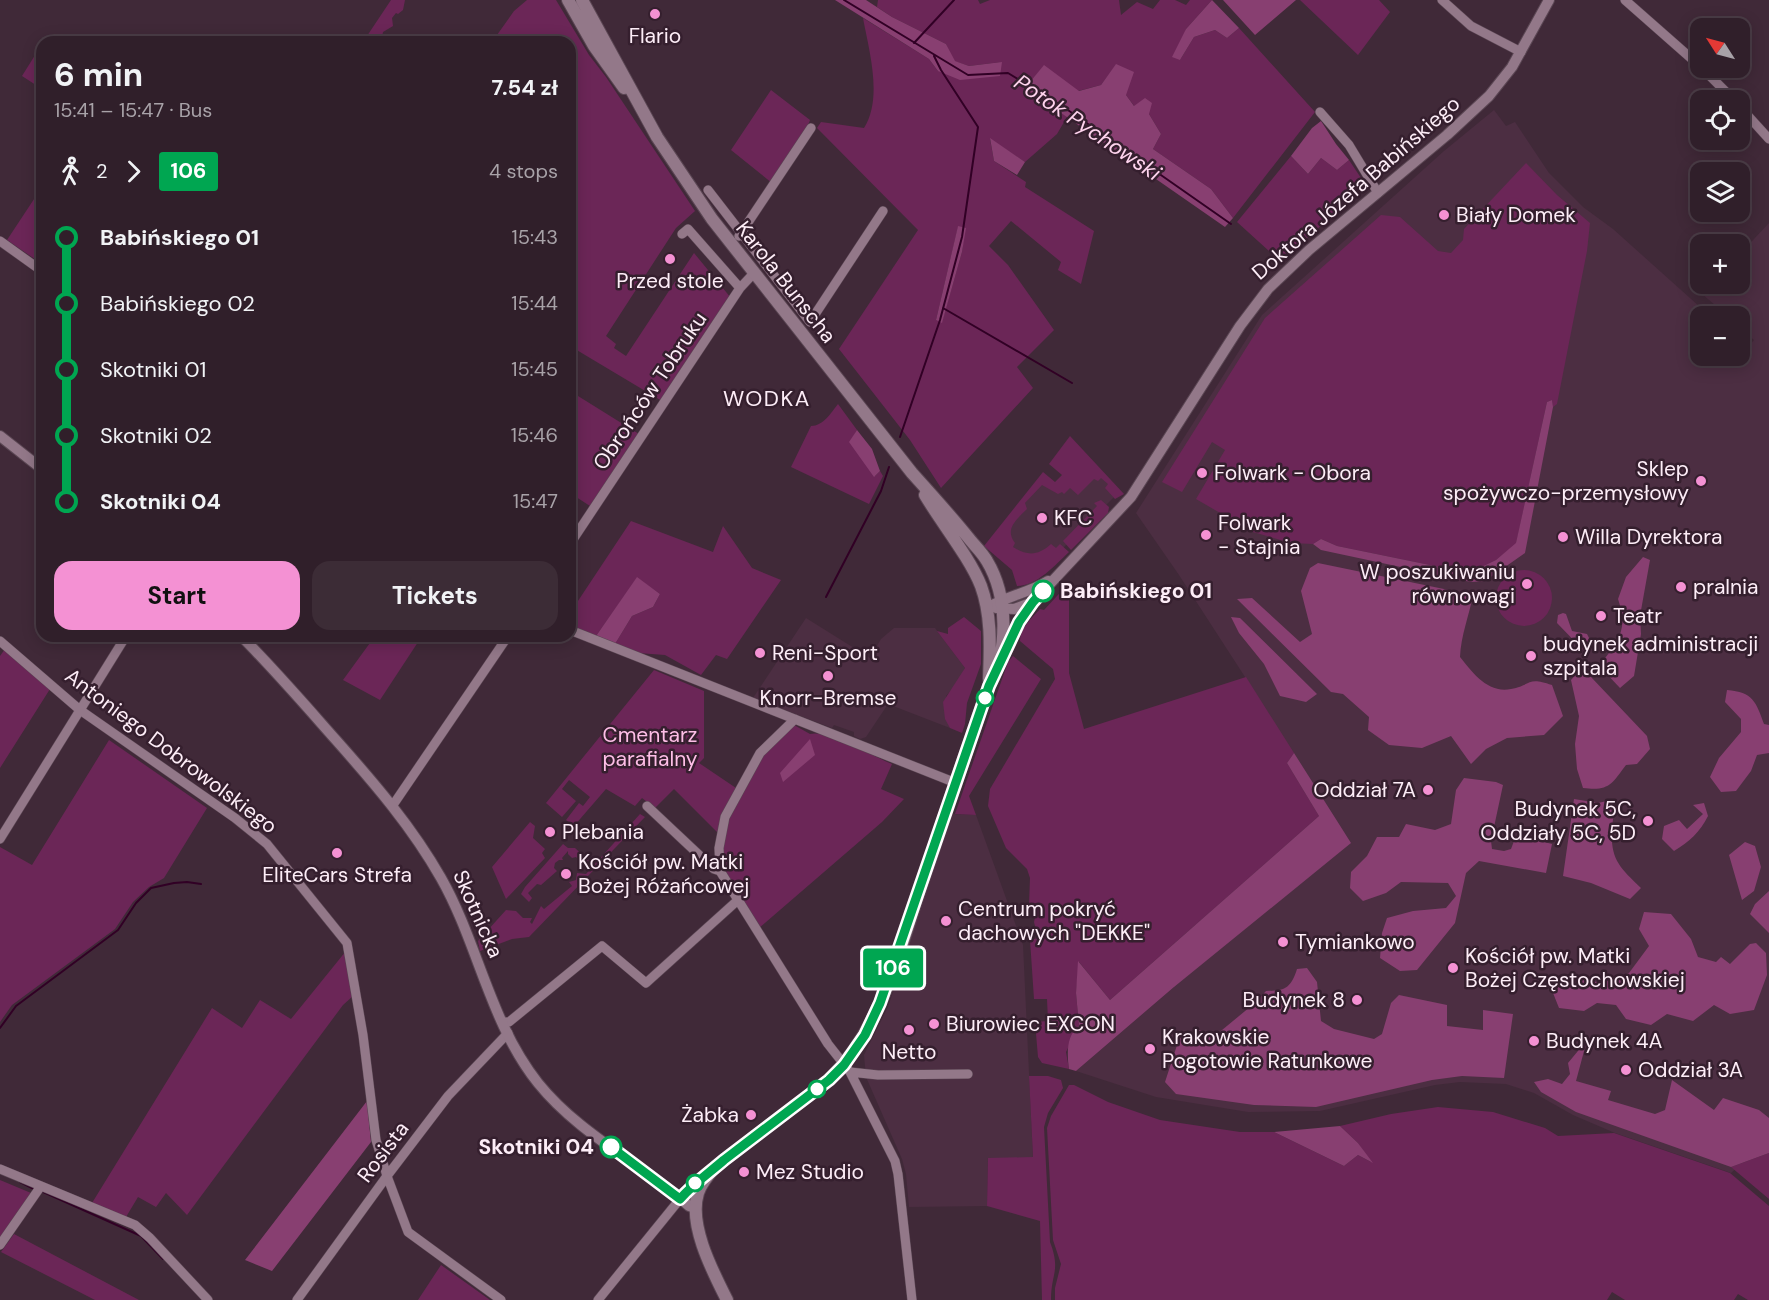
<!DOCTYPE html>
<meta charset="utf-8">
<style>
body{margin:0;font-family:"DM Sans",sans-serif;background:#3c2c36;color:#f1f3f6;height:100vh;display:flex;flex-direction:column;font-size:22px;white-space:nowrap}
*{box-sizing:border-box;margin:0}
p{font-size:20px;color:#a8a2a8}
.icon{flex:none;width:33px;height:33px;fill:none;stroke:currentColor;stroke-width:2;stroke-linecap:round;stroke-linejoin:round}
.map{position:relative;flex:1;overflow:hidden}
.side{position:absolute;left:36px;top:36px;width:540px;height:606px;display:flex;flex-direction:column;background:#301f2a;border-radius:18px;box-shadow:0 3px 15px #0003,0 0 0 2px #4b3d47}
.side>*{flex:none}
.badge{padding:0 12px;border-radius:4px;font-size:21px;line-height:39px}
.needle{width:39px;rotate:306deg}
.fabs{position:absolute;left:1690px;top:18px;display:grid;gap:12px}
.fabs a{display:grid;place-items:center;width:60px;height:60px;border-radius:12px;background:#301f2a;box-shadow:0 3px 15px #0003,0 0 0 2px #4b3d47;font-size:30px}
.map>.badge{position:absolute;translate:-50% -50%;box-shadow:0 0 0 3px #fff}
.legs{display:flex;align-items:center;gap:9px;height:66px;padding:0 18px;font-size:20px}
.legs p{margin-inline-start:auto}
.summary{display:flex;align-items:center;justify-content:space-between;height:102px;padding:0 18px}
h1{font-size:33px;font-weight:700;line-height:45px}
.cta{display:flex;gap:12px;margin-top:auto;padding:12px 18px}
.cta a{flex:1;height:69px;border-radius:18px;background:#f491d3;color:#111;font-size:24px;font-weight:700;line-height:69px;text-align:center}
.cta a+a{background:#3c2c36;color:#f1f3f6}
ul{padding:0 18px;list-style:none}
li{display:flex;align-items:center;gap:21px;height:66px;font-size:22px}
li i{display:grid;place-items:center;width:9px;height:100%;margin:0 8px;background:currentColor}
li i::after{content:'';width:15px;height:15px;margin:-8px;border:4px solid;border-radius:50%;background:#301f2a}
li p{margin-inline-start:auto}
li:first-child i{background:linear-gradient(#0000 50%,currentColor 0)}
li:last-child i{background:linear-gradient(currentColor 50%,#0000 0)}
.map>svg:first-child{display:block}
.built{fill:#4c2e42}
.green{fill:#6b2657;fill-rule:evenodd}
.forest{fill:#883f71}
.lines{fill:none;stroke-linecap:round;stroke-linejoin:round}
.stream{stroke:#310025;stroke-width:2}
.minor-casing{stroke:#5a4653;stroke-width:10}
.tertiary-casing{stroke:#5a4653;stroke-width:12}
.secondary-casing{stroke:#5a4653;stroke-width:14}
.minor{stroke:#937889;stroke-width:9}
.tertiary{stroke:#937889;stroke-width:10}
.secondary{stroke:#937889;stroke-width:12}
.line-1-casing{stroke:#fff;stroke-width:14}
.line-1{stroke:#00a651;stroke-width:9}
.poi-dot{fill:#f491d3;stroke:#351f2e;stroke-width:2}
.stop-1-dot{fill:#fff;stroke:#00a651;stroke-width:3}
.labels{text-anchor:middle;stroke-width:5;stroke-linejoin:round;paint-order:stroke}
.poi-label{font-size:21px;fill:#fdedf7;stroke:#351f2e;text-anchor:start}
.street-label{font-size:21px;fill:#fdedf7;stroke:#351f2e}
.stop-label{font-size:21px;font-weight:bold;fill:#fdedf7;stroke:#351f2e;text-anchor:start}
.park-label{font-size:21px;fill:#febee7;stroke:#351f2e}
.water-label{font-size:22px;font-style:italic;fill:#ffd4ee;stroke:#351f2e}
.neighbourhood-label{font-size:22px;letter-spacing:1.5px;fill:#fdedf7;stroke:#351f2e}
</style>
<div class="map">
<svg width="1769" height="1300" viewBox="0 0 1769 1300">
<rect width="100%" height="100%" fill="#402938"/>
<!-- built -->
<path class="built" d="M1494,110L1506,126L1515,122L1549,173L1583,207L1613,229L1710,316H1701V356H1740V345L1745,350L1754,340L1740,328V316H1728L1702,294L1712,284H1740V254L1769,223V1138L1731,1173L1615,1133L1573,1115L1534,1093L1506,1084L1460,1082L1435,1085L1320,1111L1248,1112L1156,1097L1076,1071L1174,987L1269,714L1179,575L1136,513L1262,315L1444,151Z
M1100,472L1119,492L1046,565L1017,563L1002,531L1041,483L1060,491Z
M806,618L870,658L881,639L894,628H935L965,668L957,684L946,696L950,728L888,704L866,737L860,739L854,736V732L834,725L832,728L753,698Z
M952,814L976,815L1023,945L1033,1158H988L987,1206L909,1207L906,1174L902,1159L866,1077L864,1055L888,1007Z"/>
<!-- green -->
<path class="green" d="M391,0H405L403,10L398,14L396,13L392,18L393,26L383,32L381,42H363Z
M527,0H556L589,55L606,77L695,211L676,228L606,336L616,344L614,348L626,356L694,253L731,298L662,401L570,346V42H492L514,11Z
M878,0H978L980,4L990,0H1119L1121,15L1137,2L1153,9L1160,0H1175L1186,5L1190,0H1212L1186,29L1180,60L1194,37L1215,30L1227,38L1239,28L1315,112L1233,218L1211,189L1153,149L1161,134L1149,114L1135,107L1126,95L1116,65L1101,85L1078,91L1044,66L1025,88L1067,117L1057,134L1025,162L990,139L994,161L1026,182L1025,187L1094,231L1081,284L1058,270L1061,262L1011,221L989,246L1008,265L1054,330L1017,367L1033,388L941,488L910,440L839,349L918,230L817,128L821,122L864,128C883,98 869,51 863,18L929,59L938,71L1002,62L969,66L954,61L946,44L892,17L877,7ZM958,227L965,228L962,252L942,322L936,320Z
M1300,0H1379L1390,12L1358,55Z
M42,44V89L22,76Z
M771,90L810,120L805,133L772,183L731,150Z
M1291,156L1308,174L1321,158L1337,170L1349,160L1367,187L1348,201L1281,262L1237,222Z
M1526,163L1557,195L1590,223L1587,251L1557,404L1553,407L1552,400L1547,402L1516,544L1496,560L1469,573L1337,546L1321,539L1313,544L1291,543L1253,532L1196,499L1225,450L1212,442L1182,492L1162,482L1265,318L1381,215L1400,217L1438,251L1451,253L1463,240L1464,229Z
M42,187V264L7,240Z
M570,391L639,434L590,506L570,493Z
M838,404L857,430L850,442L875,476L880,471L883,476L869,504L791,467L811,426C823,426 831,413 838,404Z
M1070,436L1124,494L1115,499L1105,488L1108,484L1101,478L1098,481L1094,479L1078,495L1070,488L1064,494L1062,492L1058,494L1042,485L1025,503L1027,509C1017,519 1004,529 1015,543L1013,547C1027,556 1038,556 1051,544L1056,548L1060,544L1069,552C1055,565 1037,586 1017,586L1012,570L984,546L1043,472L1055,482L1062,475L1049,464Z
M1101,500L1109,507L1108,513L1071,550L1063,541L1097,506L1094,503Z
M631,521L713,552L723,526L752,568L781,580L727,659L716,655L701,675L665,655L638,653L615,644L632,616L653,607L660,594L637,578L596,636L570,625V613Z
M1496 598a28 28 0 1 1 56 0a28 28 0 1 1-56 0Z
M1069,583V673L1084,729L1246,677L1294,753L1287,763L1319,816L1110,1000L1079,962L1076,993L1079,1026L1066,1052L1069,1069L1042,1063L1038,1057L1035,1022L1048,1021L1047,999H1034L1030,940L1038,938L1034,922L1036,913L1029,905L1030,878L1027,869L1006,848L988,806L990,789L1055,679L1053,669L1020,641C1020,628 1031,619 1040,609L1044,610Z
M964,617L981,631V664L967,703L965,724L962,733L950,728L945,719L943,702L965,668L937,631L948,634V628Z
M375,636H422L380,700L343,680Z
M5,649L50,689L0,768V656Z
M1013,656L1041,679L969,796L976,815L955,814L1008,662Z
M654,670L704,691V758L699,763L736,788L718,833L674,789L655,808L642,798L635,806L606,789L574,826L566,820L579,803L583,806L590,797L569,780L562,789L576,801L562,817L546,803Z
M794,725L810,734C828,729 873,756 892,764L881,789L904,799L882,822L759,928L722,867L723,846L729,818L761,757Z
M109,740L207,808L164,878L149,887L133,902L115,929L12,1005L0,1022V847L32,865Z
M640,814L645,817L529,937L512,939L480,951L478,941L506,910L516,911L523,918H532L530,922L532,924L541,906L544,909L572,886L569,882L576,880L577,873L586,874Z
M530,822L535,826L533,838L545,849L542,853L545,858L506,899L492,867Z
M563,844L568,848H575L589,861L584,865L576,857L572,858L568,854V851L562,858L563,860H559L555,863L554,868L557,871L541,885L537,884L528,893L532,898L529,902L521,894L525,887Z
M346,951L353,996L343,1005L187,1215L166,1193L156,1207L138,1197L126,1217L92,1203L212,1008L242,1028L260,1000L291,1019Z
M1029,1076H1048L1061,1080L1063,1088L1048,1113L1044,1127L1050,1242C1061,1271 1051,1273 1051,1300H1042L1040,1221L987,1206L988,1158L1033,1157Z
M1069,1085H1074L1108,1102L1160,1120L1240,1132H1274L1344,1166L1358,1155L1371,1162L1358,1143L1340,1126L1391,1114L1438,1107L1493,1112L1545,1128L1558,1136L1614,1133L1730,1173L1769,1206V1300H1748L1738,1294L1734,1300H1625L1612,1292L1607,1300H1055V1288L1061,1264L1053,1240L1047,1128L1051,1116Z
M1769,1153V1199L1731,1167Z
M0,1180L31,1193L0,1239Z
M14,1234L139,1300H95L1,1252Z
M441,1265L490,1300H418Z"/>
<!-- forest -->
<path class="forest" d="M835,0H866L892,17L946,44L955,61L969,66L1002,62L1000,76L960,80L938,71L929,59Z
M1212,0L1239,28L1227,38L1215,30L1194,37L1180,60L1172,57L1186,29Z
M1223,0H1296L1255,35Z
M1116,64L1134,72L1126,95L1134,106L1145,98L1152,103L1149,114L1161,134L1153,149L1211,189L1233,218L1225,227L1025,88L1044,65L1079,91L1101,85Z
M1321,121L1336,144L1349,160L1337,170L1321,158L1308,174L1291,156L1312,128Z
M990,138L1025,162L1017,175L994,161Z
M958,226L966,228L962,252L942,323L936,320Z
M1552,400L1553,407L1525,553L1485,581L1471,582L1321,550L1313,544L1321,539L1337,546L1469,573L1496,560L1516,543L1547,402Z
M857,430L872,449L880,471L874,477L849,442Z
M1643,557L1650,560L1640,616L1641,634L1634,676L1620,688L1603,670L1602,662C1620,639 1628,628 1618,599L1626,577Z
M1318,563L1473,595C1469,616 1461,635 1460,657C1472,672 1488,694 1511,689C1532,685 1527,676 1552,685L1563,716L1544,735L1507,738L1486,749L1471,764L1451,736L1422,748L1389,745L1368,730L1369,717L1343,694L1331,692L1237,599L1252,598L1300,642L1312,634L1301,591L1310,568Z
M637,577L660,594L653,607L632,616L615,644L596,636Z
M1563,613L1566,614L1572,631L1587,634L1591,642L1589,651L1585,652L1557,623L1558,615Z
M1231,617L1240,618L1317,694L1306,702L1280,696L1264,664L1239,633Z
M1580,670L1591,677L1647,736L1650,749L1637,764L1626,765C1611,785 1609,791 1583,788L1577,769L1575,744L1579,716L1571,680Z
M1727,690C1753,692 1756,702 1764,724L1769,725V753L1757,755L1751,771L1736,791L1721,792L1710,777L1719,758L1741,732V719L1725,702Z
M810,739L815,755L783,782L780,773Z
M1294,753L1351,843L1174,987L1076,1071L1069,1069C1067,1055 1066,1035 1079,1026L1076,993L1078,961L1110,1000L1319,816L1287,763Z
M1464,778L1496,782L1503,785L1491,841L1492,849L1504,851L1511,849L1514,841L1521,836L1552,844L1546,873L1479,861L1466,873L1455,923L1417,970L1400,971L1380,958L1382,933L1387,918L1413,911L1446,908L1456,896L1448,883L1401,882L1386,893L1363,901L1350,888L1351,872L1367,856L1377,837H1399L1406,824L1435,830L1451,824L1456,790Z
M1574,799L1598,803L1611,800C1616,810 1613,817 1612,827C1610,859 1619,867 1641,888L1630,899L1591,883L1563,876Z
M1704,803L1708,816C1700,832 1689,842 1674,851L1662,839L1664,826L1679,820L1687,829L1703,814L1693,805Z
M1745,842L1755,846L1761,867L1754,891L1742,900L1729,855Z
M1769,891V933L1750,914L1755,904Z
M1644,912L1671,914L1691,939L1698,957L1716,962L1721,957L1730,964L1750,944L1756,943L1766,953L1767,975L1754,1010L1730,1014L1714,1005L1693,1021L1667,1014L1651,1025L1626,1019L1616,1005L1597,1003L1584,1011L1559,1008L1553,993L1562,983L1580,979L1602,983L1629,973L1649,946L1639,929Z
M1307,968L1317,982L1321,1021L1334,1029L1374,1039L1382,1034L1391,1003L1399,995L1447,1005V1026L1483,1030V1010L1513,1014L1504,1078L1462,1076L1432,1080L1316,1107L1254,1105L1176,1094L1165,1082L1179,1039L1199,1030L1216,1035L1256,1002L1266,991C1285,991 1291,988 1297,969Z
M1587,1040L1576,1081L1611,1091L1608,1100L1655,1114L1665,1110L1672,1080L1714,1110L1723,1098L1759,1110L1769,1118V1153L1731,1167L1576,1112L1541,1092L1534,1082L1548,1079L1562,1084L1570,1074L1568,1063Z
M367,1101L371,1142L272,1271L245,1260Z
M1340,1126L1358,1143L1373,1163L1358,1155L1344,1166L1274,1132Z"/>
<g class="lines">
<!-- stream -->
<path class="stream" d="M844,0L968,75L1008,73L1065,108L1231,224
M914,43L954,0
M943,308L1072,383
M900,437L940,320L962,237L978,127L941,70L934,56
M826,597L881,491L889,467
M0,1028L16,1006L118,930L136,903L151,888L174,883L187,882L201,884
M20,1182L34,1189
M41,1191L141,1236L163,1259"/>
<!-- minor casing -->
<g class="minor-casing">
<path id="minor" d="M1442,0L1471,26L1521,52
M1625,0L1701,67
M1702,68L1734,100
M1740,107L1769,139
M1320,112L1349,145L1378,193
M708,190L810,322L883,211
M682,234L688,229L740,288
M739,236L811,128
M0,241L42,271
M570,544L740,288L754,273
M570,630L956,783
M0,641L80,710L235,818L267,844L347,943L363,1035L376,1140L387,1176L408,1232L501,1300
M795,719L760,753L725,817L719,848L720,871L828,1044L850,1072L895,1161L898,1174L912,1300
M393,805L508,636
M647,806L714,869L720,871
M0,839L126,636
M502,1022H509L602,946L646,983L738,900
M850,1072L878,1075L968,1074
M0,1169L135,1225L150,1238L208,1300
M0,1245L41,1186
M297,1300L387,1176L448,1096L508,1033
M598,1300L680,1199"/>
</g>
<!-- tertiary casing -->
<g class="tertiary-casing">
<path id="tertiary" d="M0,436L42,469
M987,608C1006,596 1029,593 1048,581
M996,608L1014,609L1033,602
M241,636C274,669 305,705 336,740C375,784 412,827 441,878C478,943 490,1023 538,1083C579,1134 640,1163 689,1206L695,1208
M1003,654L1019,622L1033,602L1131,497L1240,326L1268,289L1309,250L1447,135L1489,96L1512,67L1549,0
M680,1199L692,1185L707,1175"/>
</g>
<!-- secondary casing -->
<g class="secondary-casing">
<path id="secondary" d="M568,0L594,46L624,88
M582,0L657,137L712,219L912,473C931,494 949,514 967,536C973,544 982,552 987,561C1008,596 1009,651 989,686C965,754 943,822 920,889C897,957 881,1029 829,1080L716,1166C709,1174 701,1183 698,1193C688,1225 713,1272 727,1300
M925,495C941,522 970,558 981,586C992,616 990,649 989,679"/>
</g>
<!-- minor -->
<use href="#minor" class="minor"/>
<!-- tertiary -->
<use href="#tertiary" class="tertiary"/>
<!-- secondary -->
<use href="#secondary" class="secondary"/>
</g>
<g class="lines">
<!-- line-1 casing -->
<g class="line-1-casing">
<path id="line-1" d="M611,1147L680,1199C693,1184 709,1173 724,1160L829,1080L844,1065L865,1035L880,1003L989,686L1019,622L1033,602L1043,591"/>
</g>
<!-- line-1 -->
<use href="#line-1" class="line-1"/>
</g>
<!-- markers -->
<g class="poi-dot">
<circle cx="655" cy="14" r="6"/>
<circle cx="1444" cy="215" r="6"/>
<circle cx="670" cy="259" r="6"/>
<circle cx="1202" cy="473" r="6"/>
<circle cx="1701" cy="481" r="6"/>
<circle cx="1042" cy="518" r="6"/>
<circle cx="1206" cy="535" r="6"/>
<circle cx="1563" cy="537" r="6"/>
<circle cx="1527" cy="584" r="6"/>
<circle cx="1681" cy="587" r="6"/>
<circle cx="1601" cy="616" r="6"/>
<circle cx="760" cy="653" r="6"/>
<circle cx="1531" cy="656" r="6"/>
<circle cx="828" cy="676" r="6"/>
<circle cx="1428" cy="790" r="6"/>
<circle cx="1648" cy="821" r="6"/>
<circle cx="550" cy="832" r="6"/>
<circle cx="337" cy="853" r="6"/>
<circle cx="566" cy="874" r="6"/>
<circle cx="946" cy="921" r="6"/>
<circle cx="1283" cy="942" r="6"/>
<circle cx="1453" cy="968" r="6"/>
<circle cx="1357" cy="1000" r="6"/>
<circle cx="934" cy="1024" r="6"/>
<circle cx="909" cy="1030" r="6"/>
<circle cx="1534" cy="1041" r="6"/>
<circle cx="1150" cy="1049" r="6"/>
<circle cx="1626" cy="1070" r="6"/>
<circle cx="751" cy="1115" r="6"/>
<circle cx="744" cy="1172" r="6"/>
</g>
<g class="stop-1-dot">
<circle cx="1043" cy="591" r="10"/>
<circle cx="985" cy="698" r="8"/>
<circle cx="817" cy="1089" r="8"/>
<circle cx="611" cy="1147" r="10"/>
<circle cx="695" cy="1183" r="8"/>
</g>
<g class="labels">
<!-- poi labels -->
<g class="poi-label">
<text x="655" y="43" text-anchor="middle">Flario</text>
<text x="1456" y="222">Biały Domek</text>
<text x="670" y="288" text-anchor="middle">Przed stole</text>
<text x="1689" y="476" text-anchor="end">Sklep<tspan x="1689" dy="24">spożywczo-przemysłowy</tspan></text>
<text x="1214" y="480">Folwark - Obora</text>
<text x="1054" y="525">KFC</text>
<text x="1218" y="530">Folwark<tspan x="1218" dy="24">- Stajnia</tspan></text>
<text x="1575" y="544">Willa Dyrektora</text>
<text x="1515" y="579" text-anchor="end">W poszukiwaniu<tspan x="1515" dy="24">równowagi</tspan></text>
<text x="1693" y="594">pralnia</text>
<text x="1613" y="623">Teatr</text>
<text x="1543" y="651">budynek administracji<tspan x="1543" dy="24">szpitala</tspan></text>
<text x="772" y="660">Reni-Sport</text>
<text x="828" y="705" text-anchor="middle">Knorr-Bremse</text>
<text x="1416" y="797" text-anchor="end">Oddział 7A</text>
<text x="1636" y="816" text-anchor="end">Budynek 5C,<tspan x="1636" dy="24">Oddziały 5C, 5D</tspan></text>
<text x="562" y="839">Plebania</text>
<text x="578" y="869">Kościół pw. Matki<tspan x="578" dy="24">Bożej Różańcowej</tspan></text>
<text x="337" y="882" text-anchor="middle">EliteCars Strefa</text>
<text x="958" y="916">Centrum pokryć<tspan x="958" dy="24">dachowych "DEKKE"</tspan></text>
<text x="1295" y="949">Tymiankowo</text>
<text x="1465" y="963">Kościół pw. Matki<tspan x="1465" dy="24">Bożej Częstochowskiej</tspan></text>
<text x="1345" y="1007" text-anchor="end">Budynek 8</text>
<text x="946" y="1031">Biurowiec EXCON</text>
<text x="1162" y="1044">Krakowskie<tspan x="1162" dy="24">Pogotowie Ratunkowe</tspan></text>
<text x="1546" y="1048">Budynek 4A</text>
<text x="909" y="1059" text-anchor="middle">Netto</text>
<text x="1638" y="1077">Oddział 3A</text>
<text x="739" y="1122" text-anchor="end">Żabka</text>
<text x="756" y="1179">Mez Studio</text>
</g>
<!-- street labels -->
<g class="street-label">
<text transform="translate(1356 188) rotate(-41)" y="7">Doktora Józefa Babińskiego</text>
<text transform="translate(786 282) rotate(52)" y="7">Karola Bunscha</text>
<text transform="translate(650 391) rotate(-56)" y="7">Obrońców Tobruku</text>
<text transform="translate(171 751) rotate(37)" y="7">Antoniego Dobrowolskiego</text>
<text transform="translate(478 914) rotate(66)" y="7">Skotnicka</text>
<text transform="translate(383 1152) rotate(-53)" y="7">Rosista</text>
</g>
<!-- stop labels -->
<g class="stop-label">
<text x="1060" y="598">Babińskiego 01</text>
<text x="594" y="1154" text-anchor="end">Skotniki 04</text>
</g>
<!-- park labels -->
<g class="park-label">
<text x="650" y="742">Cmentarz<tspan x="650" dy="24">parafialny</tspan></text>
</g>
<!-- water labels -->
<g class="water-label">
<text transform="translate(1088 127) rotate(34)" y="8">Potok Pychowski</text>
</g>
<!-- neighbourhood labels -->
<g class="neighbourhood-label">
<text x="767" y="406">WODKA</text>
</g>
</g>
</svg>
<div class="fabs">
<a><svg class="needle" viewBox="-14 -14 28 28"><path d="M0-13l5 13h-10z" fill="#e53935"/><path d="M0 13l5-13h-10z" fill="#a8a2a8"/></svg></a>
<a><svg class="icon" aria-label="locate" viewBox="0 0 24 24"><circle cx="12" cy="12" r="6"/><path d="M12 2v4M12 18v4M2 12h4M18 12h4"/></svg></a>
<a><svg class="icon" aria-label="layers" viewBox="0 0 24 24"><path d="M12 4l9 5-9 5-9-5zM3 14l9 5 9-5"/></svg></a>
<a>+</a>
<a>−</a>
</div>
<b class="badge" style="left:893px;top:968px;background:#00a651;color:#fff">106</b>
<section class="side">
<div class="summary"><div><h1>6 min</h1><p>15:41 – 15:47 · Bus</p></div><b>7.54 zł</b></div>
<div class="legs"><svg class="icon" aria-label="walk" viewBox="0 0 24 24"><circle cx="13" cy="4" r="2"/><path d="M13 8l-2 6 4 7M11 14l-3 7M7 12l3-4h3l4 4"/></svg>2<svg class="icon" aria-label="forward" viewBox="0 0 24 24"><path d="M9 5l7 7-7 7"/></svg><b class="badge" style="background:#00a651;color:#fff">106</b><p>4 stops</p></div>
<ul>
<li><i style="color:#00a651"></i><b>Babińskiego 01</b><p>15:43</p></li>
<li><i style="color:#00a651"></i><span>Babińskiego 02</span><p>15:44</p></li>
<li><i style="color:#00a651"></i><span>Skotniki 01</span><p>15:45</p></li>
<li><i style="color:#00a651"></i><span>Skotniki 02</span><p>15:46</p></li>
<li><i style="color:#00a651"></i><b>Skotniki 04</b><p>15:47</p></li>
</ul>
<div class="cta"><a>Start</a><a>Tickets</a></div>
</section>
</div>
